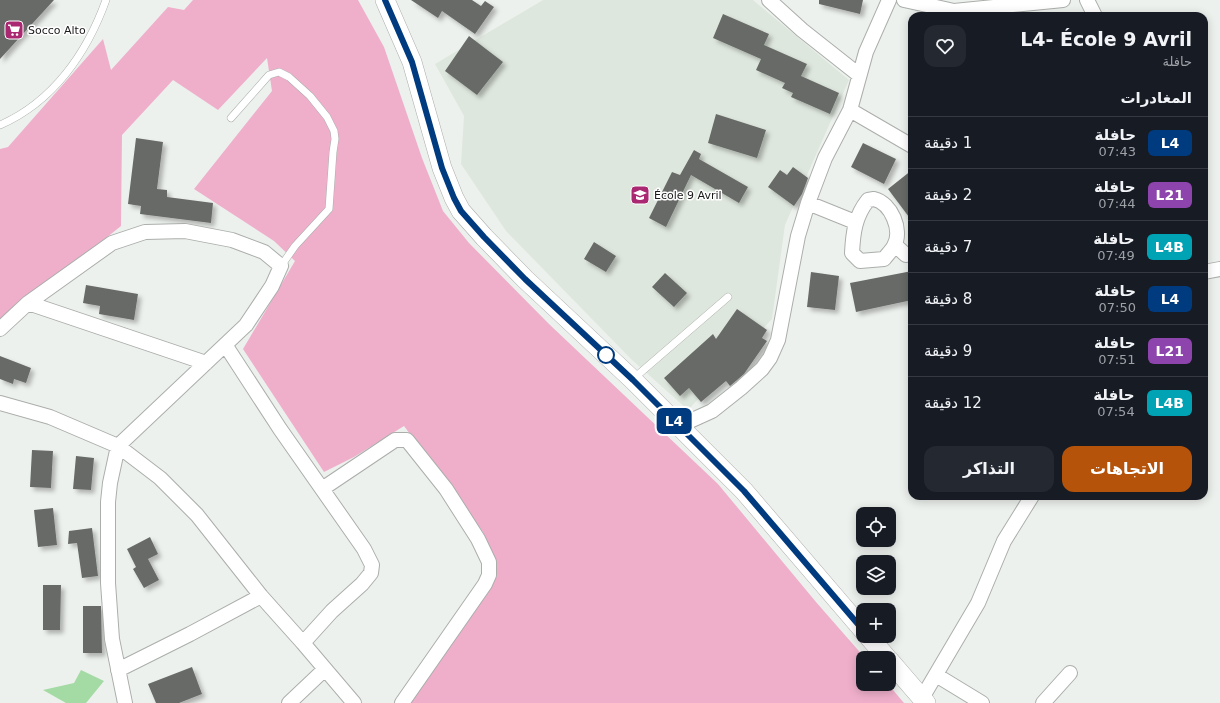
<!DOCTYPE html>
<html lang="ar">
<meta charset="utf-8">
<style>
body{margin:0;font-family:"DejaVu Sans","Noto Naskh Arabic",sans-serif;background:#242831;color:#f1f3f6;direction:rtl;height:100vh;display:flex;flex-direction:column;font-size:15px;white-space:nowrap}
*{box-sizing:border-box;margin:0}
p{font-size:13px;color:#9ea1a6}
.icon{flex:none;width:22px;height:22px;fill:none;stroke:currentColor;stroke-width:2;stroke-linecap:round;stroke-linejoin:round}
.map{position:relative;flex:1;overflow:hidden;direction:ltr}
.sheet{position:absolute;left:908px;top:12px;width:300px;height:488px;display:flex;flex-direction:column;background:#171b24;border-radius:12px;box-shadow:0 2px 10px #0003;direction:rtl}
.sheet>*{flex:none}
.badge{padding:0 8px;border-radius:6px;font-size:14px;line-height:26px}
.controls{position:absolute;left:856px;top:507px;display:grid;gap:8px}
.controls a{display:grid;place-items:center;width:40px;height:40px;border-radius:8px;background:#171b24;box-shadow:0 2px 10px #0003;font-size:20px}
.map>.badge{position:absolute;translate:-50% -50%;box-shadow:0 0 0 2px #fff}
h2{padding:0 16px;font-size:15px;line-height:36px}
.round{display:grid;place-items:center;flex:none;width:42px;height:42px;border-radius:12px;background:#242831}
.summary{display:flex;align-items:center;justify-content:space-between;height:68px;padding:0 16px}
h1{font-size:19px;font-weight:600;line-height:30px}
.button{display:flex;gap:8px;margin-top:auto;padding:8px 16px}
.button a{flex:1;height:46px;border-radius:12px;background:#b45309;color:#fff;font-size:16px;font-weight:600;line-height:46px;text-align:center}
.button a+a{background:#242831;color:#f1f3f6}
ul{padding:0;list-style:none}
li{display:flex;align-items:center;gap:12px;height:52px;padding:0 16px;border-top:1px solid #363941}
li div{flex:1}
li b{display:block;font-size:15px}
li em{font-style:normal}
li .badge{min-width:44px;font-weight:700;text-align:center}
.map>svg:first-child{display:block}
.built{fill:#dee7dd}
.green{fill:#efafcb}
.water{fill:#a4daa3}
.building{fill:#686b68;filter:url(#shadow)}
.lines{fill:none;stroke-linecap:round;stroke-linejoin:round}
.service-casing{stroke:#abaeab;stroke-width:8}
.minor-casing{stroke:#abaeab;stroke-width:16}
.secondary-casing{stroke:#abaeab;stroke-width:20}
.service{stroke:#fff;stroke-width:7}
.minor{stroke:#fff;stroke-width:14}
.secondary{stroke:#fff;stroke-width:19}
.line-casing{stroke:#fff;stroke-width:9}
.line{stroke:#003b80;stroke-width:6}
.stop-dot{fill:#fff;stroke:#003b80;stroke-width:2}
.labels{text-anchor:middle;stroke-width:3;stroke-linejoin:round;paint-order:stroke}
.poi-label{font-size:11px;fill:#191a19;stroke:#fff;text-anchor:start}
</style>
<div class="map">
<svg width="1220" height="703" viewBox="0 0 1220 703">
<defs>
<filter id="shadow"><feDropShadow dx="3.5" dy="3.5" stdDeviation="2" flood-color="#0004"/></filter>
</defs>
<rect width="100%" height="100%" fill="#edf1ed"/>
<!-- built -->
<path class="built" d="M543,0H753L849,80L785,225L772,319L688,410L631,359L506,231L461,164L464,116L435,64Z"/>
<!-- green -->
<path class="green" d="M193,0H358L384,47L422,158L443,211L469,243L549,324L718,484L816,602L865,658H863V684H888L904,703H400L497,576L483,532L404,426L354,457L324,472L243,349L295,261L274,241L194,189L272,91L267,58L218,110L173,80L122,135L121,226L0,323V149L8,147L103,39L111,70L168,7L184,10Z"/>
<!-- water -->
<path class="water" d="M81,670L104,681L86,703H66L43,690L74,683Z"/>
<!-- building -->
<path class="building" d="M0,0H54L0,59Z
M411,0H472L481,6L485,1L494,7L475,34L442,11L438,18Z
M819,0H863L860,14L819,4Z
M723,14L769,34L764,45L807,64L801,76L839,93L830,114L791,97L793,93L782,88L785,83L756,70L761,59L713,38Z
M469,36L503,62L477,95L445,71Z
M716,114L766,130L757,158L708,143Z
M136,138L163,142L157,189L167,190V197L213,203L211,223L140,214L141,206L128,204Z
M863,143L896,159L884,184L851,167Z
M694,150L701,154L699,159L748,187L739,203L691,175L666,227L649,218L672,172L680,175Z
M793,167L808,178L802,194L794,206L768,187L780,170L787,175Z
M912,170V221L888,189Z
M594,242L616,256L606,272L584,259Z
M912,271V300L856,312L850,283Z
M811,272L839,276L835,310L807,307Z
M665,273L687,293L674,307L652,287Z
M86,285L138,294L134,320L99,314L100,306L83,303Z
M737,309L767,330L762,338L767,341L744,374L730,386L726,381L701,402L689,388L680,396L664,378L713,334L716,339Z
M0,356L31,368L26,383L14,379L13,384L0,379Z
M32,450L53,451L51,488L30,487Z
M76,456L94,458L91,490L73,489Z
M53,508L57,545L38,547L34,510Z
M92,528L98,576L82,578L77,543L68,544L69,531Z
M150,537L158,554L148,559L159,580L144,588L133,569L136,567L127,549Z
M43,585H61L60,630H43Z
M83,606H101L102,653H83Z
M192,667L202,694L179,703H156L148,684Z"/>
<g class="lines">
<!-- service casing -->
<g class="service-casing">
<path id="service" d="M231,118L269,75L279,72L289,77L310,96L327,117L334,131L335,139L333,152L329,209L295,246L281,266
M0,125C53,102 87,53 106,0
M633,379L728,297"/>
</g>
<!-- minor casing -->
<g class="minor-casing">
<path id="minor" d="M769,0L802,30L859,75
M904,0L954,11L1063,0
M1087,0L1095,16
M850,110L912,146
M874,199C891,203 903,230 894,246C892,250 887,255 884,259L860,261L852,253C853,233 855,216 868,200Z
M808,203L855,222
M895,245L906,255
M1204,272L1220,269
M28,303L206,363
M0,329L28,303L112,243L145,232L185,231L232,240L264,252L281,266L272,286L246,325L118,446L110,483L108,502V583L112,639L125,703
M226,346L280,429L364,549L372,565L371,573L362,584L332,611L303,643
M0,403L50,417L118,446L160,478L197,515L261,596L303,643L354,703
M679,426L712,411L741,388L762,369L770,358L778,340L798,236L808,203L825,158L850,110L866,52L889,0
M322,489L395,440H407L446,489L478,539L489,562V575L485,584L402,703
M118,670L190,634L261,596
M936,675L982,703
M922,698L978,603L1004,541L1032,496
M289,703L325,669
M1043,703L1070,673"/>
</g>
<!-- secondary casing -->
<g class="secondary-casing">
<path id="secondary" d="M385,0L412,62L442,168L454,198L461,211L484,237L525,279L633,380L744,491L863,630
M868,636L887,658
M889,660L926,703"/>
</g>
<!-- service -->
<use href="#service" class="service"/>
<!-- minor -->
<use href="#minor" class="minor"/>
<!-- secondary -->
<use href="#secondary" class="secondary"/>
</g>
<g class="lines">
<!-- line casing -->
<g class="line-casing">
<path id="line" d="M385,0L412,62L442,168L454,198L461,211L484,237L525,279L633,380L744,491L863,630"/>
</g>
<!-- line -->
<use href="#line" class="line"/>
</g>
<!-- icons -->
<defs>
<g id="supermarket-square" transform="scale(1)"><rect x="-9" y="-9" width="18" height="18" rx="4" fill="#aa2772" stroke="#fff"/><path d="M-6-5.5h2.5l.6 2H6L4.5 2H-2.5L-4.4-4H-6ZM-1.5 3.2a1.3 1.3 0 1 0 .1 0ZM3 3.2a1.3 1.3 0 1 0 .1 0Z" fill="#fff"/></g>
<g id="school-square" transform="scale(1)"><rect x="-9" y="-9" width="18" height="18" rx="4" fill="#aa2772" stroke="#fff"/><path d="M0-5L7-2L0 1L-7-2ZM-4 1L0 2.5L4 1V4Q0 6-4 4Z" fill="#fff"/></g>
</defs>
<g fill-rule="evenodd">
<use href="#supermarket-square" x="14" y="30"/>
<use href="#school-square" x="640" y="195"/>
</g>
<!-- markers -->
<circle class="stop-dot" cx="606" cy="355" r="8"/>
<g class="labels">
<!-- poi labels -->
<g class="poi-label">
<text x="28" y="34">Socco Alto</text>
<text x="654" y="199">École 9 Avril</text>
</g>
</g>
</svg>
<div class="controls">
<a><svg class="icon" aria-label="locate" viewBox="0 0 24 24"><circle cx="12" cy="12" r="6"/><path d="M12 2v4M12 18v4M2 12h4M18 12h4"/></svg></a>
<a><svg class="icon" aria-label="layers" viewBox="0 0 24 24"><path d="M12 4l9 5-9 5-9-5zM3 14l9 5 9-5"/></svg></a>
<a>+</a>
<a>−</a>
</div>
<b class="badge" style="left:674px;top:421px;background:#003b80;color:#fff">L4</b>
<section class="sheet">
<div class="summary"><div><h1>L4- École 9 Avril</h1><p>حافلة</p></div><a class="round"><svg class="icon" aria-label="heart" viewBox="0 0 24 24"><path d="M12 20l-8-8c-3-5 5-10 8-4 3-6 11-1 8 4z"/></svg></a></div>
<h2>المغادرات</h2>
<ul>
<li><span class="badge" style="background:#003b80;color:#fff">L4</span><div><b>حافلة</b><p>07:43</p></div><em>1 دقيقة</em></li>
<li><span class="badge" style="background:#8e44ad;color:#fff">L21</span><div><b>حافلة</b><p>07:44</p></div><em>2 دقيقة</em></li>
<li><span class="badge" style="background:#00a3b4;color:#fff">L4B</span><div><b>حافلة</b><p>07:49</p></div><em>7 دقيقة</em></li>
<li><span class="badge" style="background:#003b80;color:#fff">L4</span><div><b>حافلة</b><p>07:50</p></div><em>8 دقيقة</em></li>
<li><span class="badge" style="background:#8e44ad;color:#fff">L21</span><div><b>حافلة</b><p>07:51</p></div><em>9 دقيقة</em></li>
<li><span class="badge" style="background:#00a3b4;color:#fff">L4B</span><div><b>حافلة</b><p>07:54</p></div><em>12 دقيقة</em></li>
</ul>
<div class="button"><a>الاتجاهات</a><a>التذاكر</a></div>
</section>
</div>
